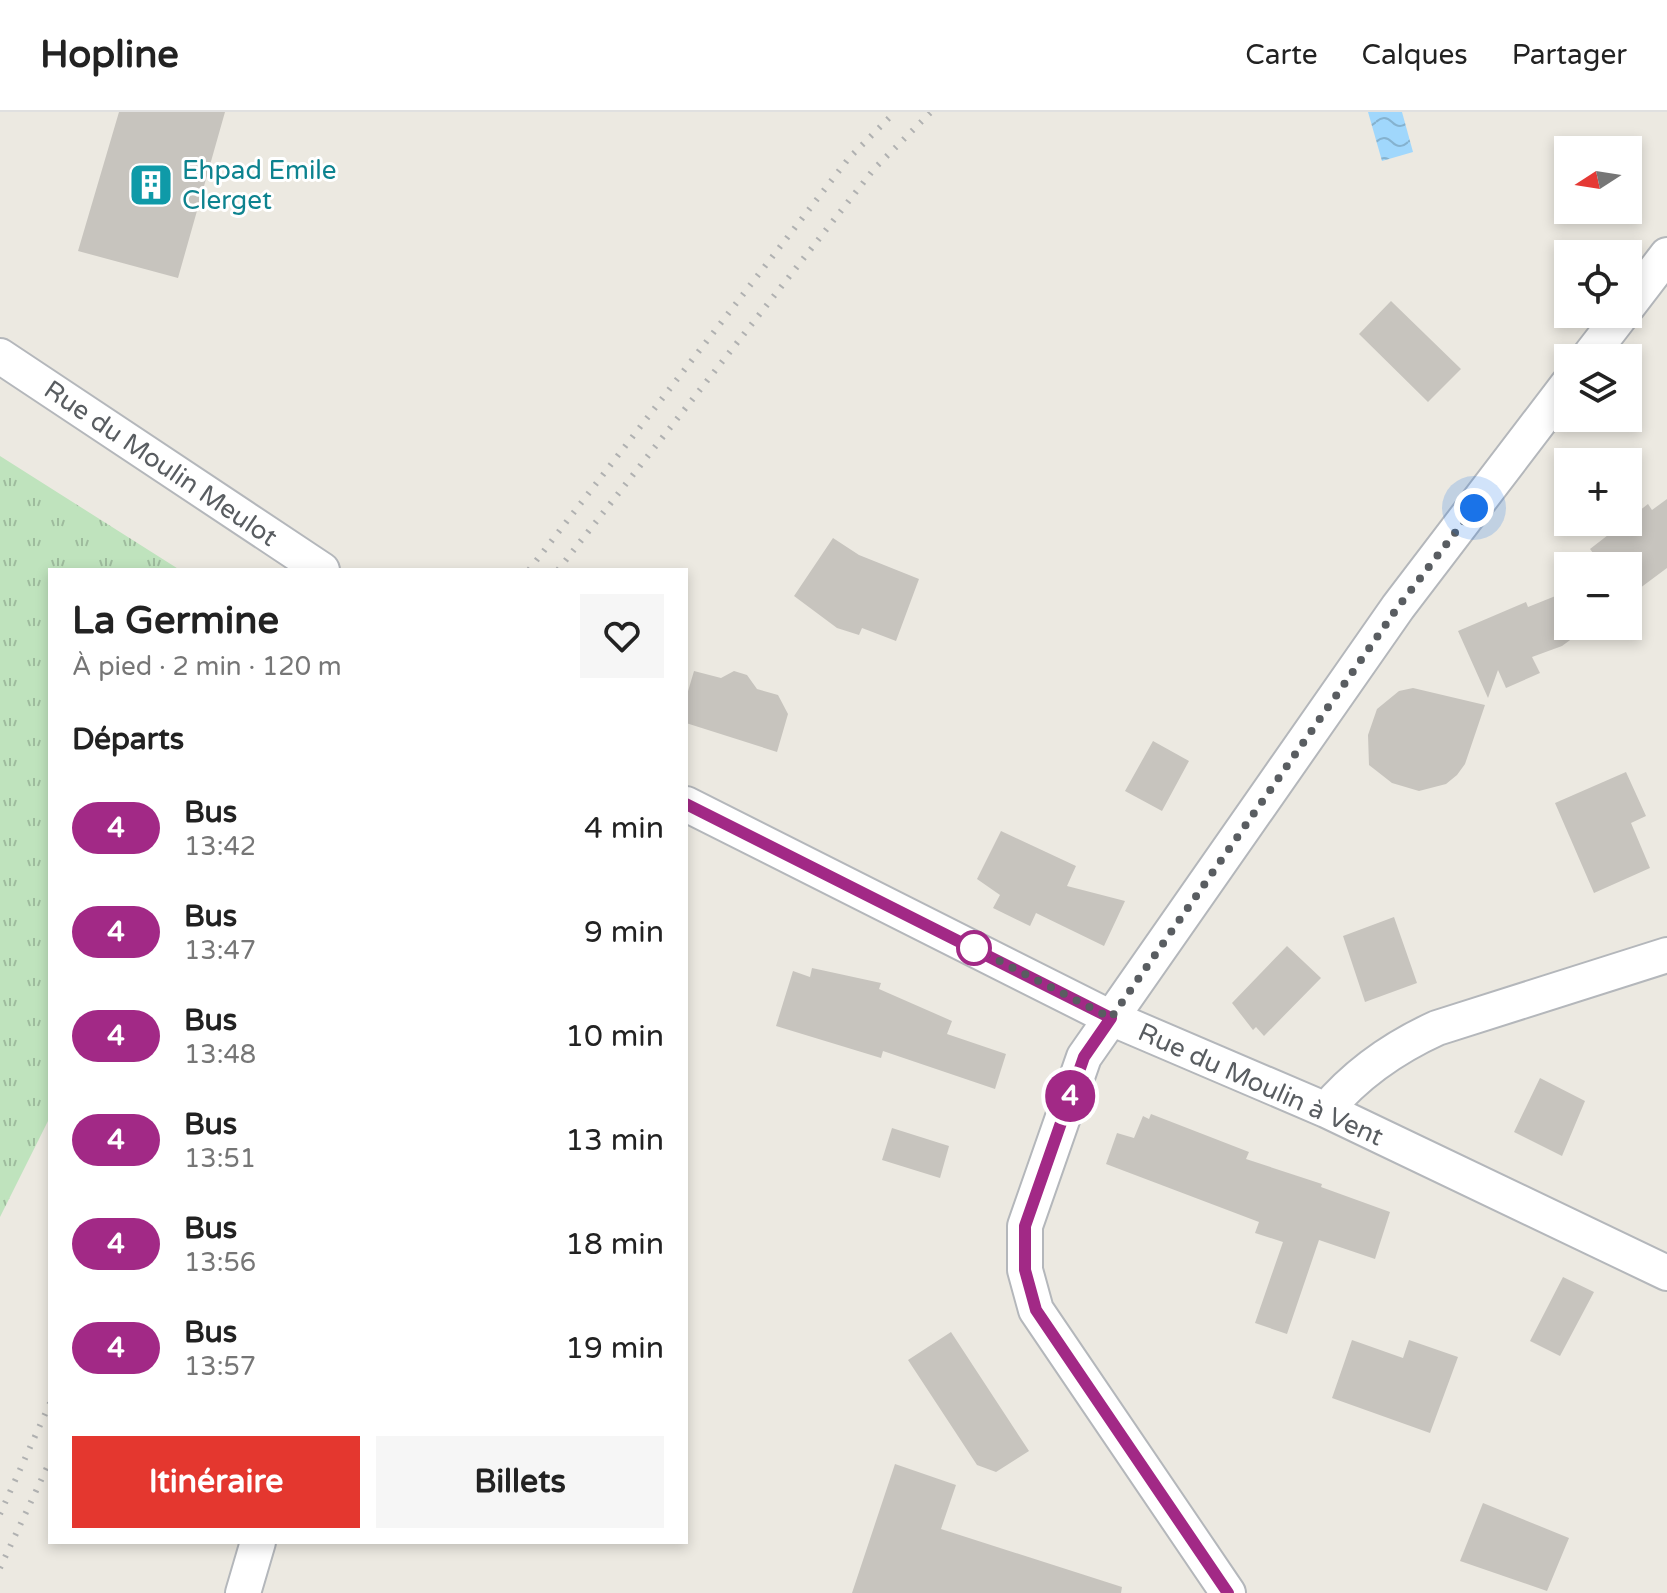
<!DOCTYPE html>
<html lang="fr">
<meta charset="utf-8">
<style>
body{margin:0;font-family:"Varela Round",sans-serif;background:#f6f6f6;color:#222;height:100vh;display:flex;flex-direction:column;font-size:30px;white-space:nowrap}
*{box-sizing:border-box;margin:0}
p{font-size:26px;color:#767676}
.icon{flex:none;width:44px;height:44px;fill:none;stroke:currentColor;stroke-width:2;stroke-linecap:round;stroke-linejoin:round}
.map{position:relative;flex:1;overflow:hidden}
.details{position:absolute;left:48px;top:456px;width:640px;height:976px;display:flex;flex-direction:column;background:#fff;border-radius:0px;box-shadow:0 4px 12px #0003}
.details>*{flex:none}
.badge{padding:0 16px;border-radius:26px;font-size:28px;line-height:52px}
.needle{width:52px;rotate:258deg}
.tools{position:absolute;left:1554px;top:24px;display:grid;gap:16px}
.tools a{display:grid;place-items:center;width:88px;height:88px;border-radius:0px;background:#fff;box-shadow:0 4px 12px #0003;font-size:40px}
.you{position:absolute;width:40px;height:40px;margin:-20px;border:6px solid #fff;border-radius:50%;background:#1a73e8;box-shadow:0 0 0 12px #1a73e833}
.map>.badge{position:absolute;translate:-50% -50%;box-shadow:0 0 0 4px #fff}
h2{padding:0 24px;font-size:30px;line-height:72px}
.round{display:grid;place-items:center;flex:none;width:84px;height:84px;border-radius:0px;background:#f6f6f6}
.headline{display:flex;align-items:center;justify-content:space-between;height:136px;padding:0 24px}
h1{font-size:38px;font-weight:800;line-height:60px}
.action{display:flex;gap:16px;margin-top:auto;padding:16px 24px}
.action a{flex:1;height:92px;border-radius:0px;background:#e4372f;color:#fff;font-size:32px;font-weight:800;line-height:92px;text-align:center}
.action a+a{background:#f6f6f6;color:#222}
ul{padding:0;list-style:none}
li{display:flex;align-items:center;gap:24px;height:104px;padding:0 24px}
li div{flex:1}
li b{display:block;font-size:30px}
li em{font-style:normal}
li .badge{min-width:88px;font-weight:700;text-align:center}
header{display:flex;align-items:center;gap:48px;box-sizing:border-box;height:112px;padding:0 40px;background:#fff;border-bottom:2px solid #e0e0e0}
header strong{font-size:38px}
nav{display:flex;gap:44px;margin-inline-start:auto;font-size:28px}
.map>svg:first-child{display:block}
.grass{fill:url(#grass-tufts)}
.water{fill:url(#water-waves)}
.building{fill:#c7c4be}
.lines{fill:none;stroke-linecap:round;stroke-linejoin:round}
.minor-casing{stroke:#b4b7bb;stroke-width:38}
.minor{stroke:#fff;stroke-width:34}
.rail{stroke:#b0b1b1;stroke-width:6;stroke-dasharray:2 10;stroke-linecap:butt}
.line-casing{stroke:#fff;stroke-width:18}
.line{stroke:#a22986;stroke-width:12}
.walk{stroke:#595d61;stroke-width:8;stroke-dasharray:0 14.4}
.stop-dot{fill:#fff;stroke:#a22986;stroke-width:4}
.labels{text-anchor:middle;stroke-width:6;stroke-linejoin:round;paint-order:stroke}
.culture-label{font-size:26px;fill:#0d838f;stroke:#fff;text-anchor:start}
.street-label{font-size:26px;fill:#595d61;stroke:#fff}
</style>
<header>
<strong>Hopline</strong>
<nav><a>Carte</a><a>Calques</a><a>Partager</a></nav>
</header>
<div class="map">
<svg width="1667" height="1481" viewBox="0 0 1667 1481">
<defs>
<pattern id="grass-tufts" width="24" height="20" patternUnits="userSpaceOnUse" patternTransform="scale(2)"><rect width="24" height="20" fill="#bfe3bd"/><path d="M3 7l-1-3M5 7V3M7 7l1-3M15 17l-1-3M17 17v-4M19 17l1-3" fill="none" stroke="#9ebb9d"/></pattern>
<pattern id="water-waves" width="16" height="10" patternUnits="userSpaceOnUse" patternTransform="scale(2)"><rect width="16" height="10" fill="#a0d7fc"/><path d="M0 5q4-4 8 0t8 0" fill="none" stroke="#85b2cf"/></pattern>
</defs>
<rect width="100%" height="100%" fill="#ece9e1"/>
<!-- grass -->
<path class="grass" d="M0,344L180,458H50V1005L0,1105Z"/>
<!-- water -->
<path class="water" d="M1368,0H1402L1413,40L1382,49Z"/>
<!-- building -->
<path class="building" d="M119,0H225L178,166L78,139Z
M1391,189L1461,257L1428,290L1359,222Z
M1667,387V456L1628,485V454H1603L1590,437L1648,392L1652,398Z
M833,426L859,443L919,467L896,529L862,516L859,523L837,516L794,484Z
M1568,479V514H1589L1562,534L1532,545L1540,561L1506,576L1498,558L1488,586L1458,519L1526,490L1528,495Z
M694,559L721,566L734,559L747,563L757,577L778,583L788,602L777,640L686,611V586Z
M1413,576L1485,593L1465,652L1457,663L1446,672L1419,679L1392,671L1369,653L1368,623L1377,597L1399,579Z
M1153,629L1189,649L1162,699L1125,679Z
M1626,660L1646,704L1631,711L1650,756L1594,781L1555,691Z
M1001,719L1076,754L1067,774L1125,789L1104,834L1036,801L1030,814L993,796L1000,783L977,767Z
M1394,805L1417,871L1365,890L1343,824Z
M1287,834L1321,866L1264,924L1256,915L1253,918L1232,891Z
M812,856L881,871L879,877L952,909L947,922L1006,942L995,977L883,939L881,946L776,914L793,859L810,865Z
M1540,966L1585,989L1562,1044L1514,1020Z
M1151,1002L1249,1040L1246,1047L1322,1072L1321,1075L1390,1100L1375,1147L1319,1128L1287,1222L1255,1211L1283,1130L1255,1121L1259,1110L1106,1052L1117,1021L1134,1026L1143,1004L1149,1007Z
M892,1016L949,1034L940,1066L882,1048Z
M1563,1165L1594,1180L1560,1244L1530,1229Z
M951,1220L1029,1339L996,1360L977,1353L908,1248Z
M1352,1228L1403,1246L1409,1228L1458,1245L1430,1321L1332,1286Z
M895,1352L956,1373L941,1417L1122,1475L1121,1481H852Z
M1483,1391L1569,1426L1547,1479L1460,1449Z"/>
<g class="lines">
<!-- minor casing -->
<g class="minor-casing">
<path id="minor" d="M1628,194L1667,143
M0,244L322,458
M1588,246L1622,202
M686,692L1111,906L1326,998L1667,1161
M1326,998C1357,961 1393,936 1437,916L1667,843
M243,1481L258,1430
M1228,1481L1036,1198L1025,1158V1114L1084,945L1398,495L1568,272"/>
</g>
<!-- minor -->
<use href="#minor" class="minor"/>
<!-- rail -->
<path class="rail" d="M529,458L849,46L895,0
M558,458L874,57L931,0
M0,1402L50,1291
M0,1456L50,1349"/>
</g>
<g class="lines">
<!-- line casing -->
<g class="line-casing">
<path id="line" d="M686,692L1111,906L1084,945L1025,1114V1158L1036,1198L1228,1481"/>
</g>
<!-- line -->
<use href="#line" class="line"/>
<!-- walk -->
<path class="walk" d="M974,836L1111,906L1398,495L1474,396"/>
</g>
<!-- icons -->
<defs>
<g id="building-square" transform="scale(2.3)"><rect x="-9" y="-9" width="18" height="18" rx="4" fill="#0f9aa8" stroke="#fff"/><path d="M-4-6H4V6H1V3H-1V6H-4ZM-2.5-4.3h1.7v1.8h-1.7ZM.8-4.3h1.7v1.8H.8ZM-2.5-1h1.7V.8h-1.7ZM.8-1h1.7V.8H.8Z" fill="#fff"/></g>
</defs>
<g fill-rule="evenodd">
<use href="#building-square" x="151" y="73"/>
</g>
<!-- markers -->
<circle class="stop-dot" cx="974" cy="836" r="16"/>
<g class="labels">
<!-- culture labels -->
<g class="culture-label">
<text x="182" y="67">Ehpad Emile<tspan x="182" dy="30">Clerget</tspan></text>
</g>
<!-- street labels -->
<g class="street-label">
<text transform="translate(161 351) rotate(34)" y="9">Rue du Moulin Meulot</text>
<text transform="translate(1261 972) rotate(24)" y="9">Rue du Moulin à Vent</text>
</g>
</g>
</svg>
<div class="tools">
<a><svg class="needle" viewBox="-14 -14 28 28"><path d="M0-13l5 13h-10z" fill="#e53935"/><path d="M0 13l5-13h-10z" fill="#767676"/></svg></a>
<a><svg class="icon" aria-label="locate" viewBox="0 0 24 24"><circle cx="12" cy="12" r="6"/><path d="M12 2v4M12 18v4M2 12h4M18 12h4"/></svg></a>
<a><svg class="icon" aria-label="layers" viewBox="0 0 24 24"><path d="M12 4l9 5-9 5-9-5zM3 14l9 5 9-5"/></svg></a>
<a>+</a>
<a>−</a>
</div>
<div class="you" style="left:1474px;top:396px"></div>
<b class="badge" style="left:1070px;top:984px;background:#a22986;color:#fff">4</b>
<section class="details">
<div class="headline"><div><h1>La Germine</h1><p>À pied · 2 min · 120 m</p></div><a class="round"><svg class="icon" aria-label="heart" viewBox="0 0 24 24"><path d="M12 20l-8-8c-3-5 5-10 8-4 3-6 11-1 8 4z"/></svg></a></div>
<h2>Départs</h2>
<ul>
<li><span class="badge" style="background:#a22986;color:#fff">4</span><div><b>Bus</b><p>13:42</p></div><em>4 min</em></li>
<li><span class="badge" style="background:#a22986;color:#fff">4</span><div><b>Bus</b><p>13:47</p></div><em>9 min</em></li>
<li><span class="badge" style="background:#a22986;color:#fff">4</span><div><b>Bus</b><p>13:48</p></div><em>10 min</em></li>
<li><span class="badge" style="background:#a22986;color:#fff">4</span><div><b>Bus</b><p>13:51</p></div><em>13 min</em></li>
<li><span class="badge" style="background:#a22986;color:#fff">4</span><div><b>Bus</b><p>13:56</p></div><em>18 min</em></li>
<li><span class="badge" style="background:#a22986;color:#fff">4</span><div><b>Bus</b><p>13:57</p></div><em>19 min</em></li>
</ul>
<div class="action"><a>Itinéraire</a><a>Billets</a></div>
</section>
</div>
